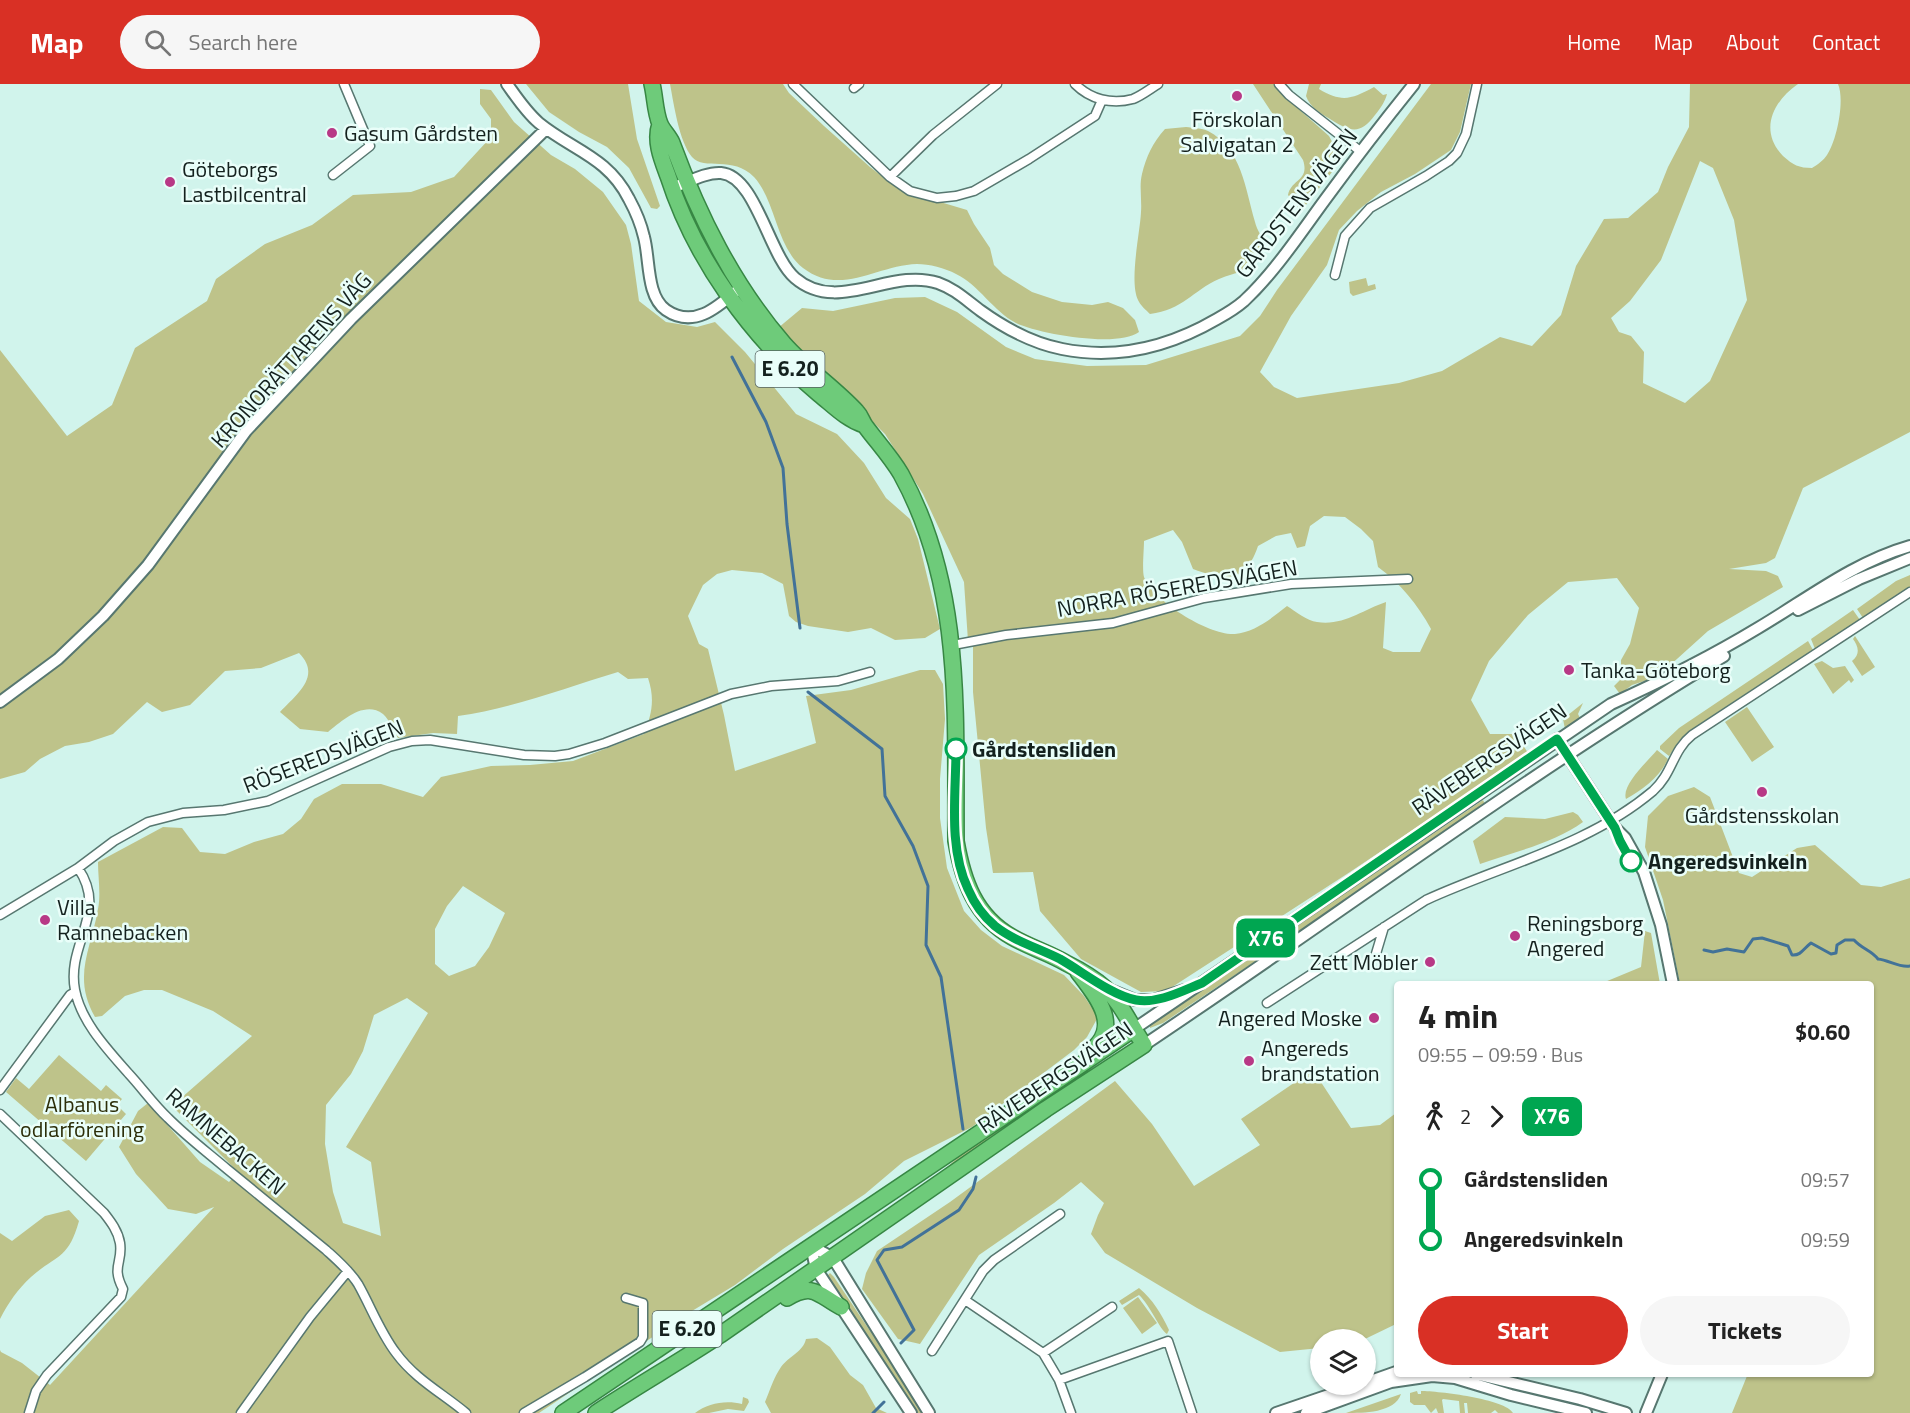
<!DOCTYPE html>
<meta charset="utf-8">
<style>
body{margin:0;font-family:"Titillium Web",sans-serif;background:#f6f6f6;color:#222;height:100vh;display:flex;flex-direction:column;font-size:22px;white-space:nowrap}
*{box-sizing:border-box;margin:0}
p{font-size:20px;color:#767676}
.icon{flex:none;width:33px;height:33px;fill:none;stroke:currentColor;stroke-width:2;stroke-linecap:round;stroke-linejoin:round}
.map{position:relative;flex:1;overflow:hidden}
.drawer{position:absolute;left:1394px;top:897px;width:480px;height:396px;display:flex;flex-direction:column;background:#fff;border-radius:6px;box-shadow:0 2px 4px #0004}
.drawer>*{flex:none}
.badge{padding:0 12px;border-radius:9px;font-size:21px;line-height:39px}
.controls{position:absolute;left:1310px;top:1245px;display:grid;gap:12px}
.controls a{display:grid;place-items:center;width:66px;height:66px;border-radius:50%;background:#fff;box-shadow:0 2px 4px #0004;font-size:30px}
.map>.badge{position:absolute;translate:-50% -50%;box-shadow:0 0 0 3px #fff}
.legs{display:flex;align-items:center;gap:9px;height:66px;padding:0 24px;font-size:20px}
.legs p{margin-inline-start:auto}
.headline{display:flex;align-items:center;justify-content:space-between;height:102px;padding:0 24px}
h1{font-size:33px;font-weight:700;line-height:45px}
.cta{display:flex;gap:12px;margin-top:auto;padding:12px 24px}
.cta a{flex:1;height:69px;border-radius:36px;background:#d93025;color:#fff;font-size:24px;font-weight:700;line-height:69px;text-align:center}
.cta a+a{background:#f6f6f6;color:#222}
ul{padding:0 24px;list-style:none}
li{display:flex;align-items:center;gap:21px;height:60px;font-size:22px}
li i{display:grid;place-items:center;width:9px;height:100%;margin:0 8px;background:currentColor}
li i::after{content:'';width:15px;height:15px;margin:-8px;border:4px solid;border-radius:50%;background:#fff}
li p{margin-inline-start:auto}
li:first-child i{background:linear-gradient(#0000 50%,currentColor 0)}
li:last-child i{background:linear-gradient(currentColor 50%,#0000 0)}
header{display:flex;align-items:center;gap:36px;box-sizing:border-box;height:84px;padding:0 30px;background:#d93025;color:#fff}
header strong{font-size:28px}
nav{display:flex;gap:33px;margin-inline-start:auto;font-size:21px}
.search{width:420px;height:54px;background:#f6f6f6;display:flex;align-items:center;gap:15px;box-sizing:border-box;padding:0 21px;border-radius:33px;color:#767676;font-size:22px}
.map>svg:first-child{display:block}
.green{fill:#bec38a;fill-rule:evenodd}
.lines{fill:none;stroke-linecap:round;stroke-linejoin:round}
.stream{stroke:#427298;stroke-width:3}
.minor-casing{stroke:#577770;stroke-width:11}
.tertiary-casing{stroke:#577770;stroke-width:14}
.trunk-casing{stroke:#378744;stroke-width:18}
.minor{stroke:#fff;stroke-width:8}
.tertiary{stroke:#fff;stroke-width:10}
.trunk{stroke:#6ecb7a;stroke-width:15}
.line-1-casing{stroke:#fff;stroke-width:14}
.line-1{stroke:#00a651;stroke-width:9}
.poi-dot{fill:#b83986;stroke:#e9fef9;stroke-width:2}
.stop-1-dot{fill:#fff;stroke:#00a651;stroke-width:3}
.labels{text-anchor:middle;stroke-width:5;stroke-linejoin:round;paint-order:stroke}
.shield{fill:#e9fef9;stroke:#546360;stroke-width:1.5}
.shield-label{font-size:21px;font-weight:bold;fill:#14211e}
.poi-label{font-size:22px;fill:#14211e;stroke:#e9fef9;text-anchor:start}
.street-label{font-size:22px;fill:#14211e;stroke:#e9fef9}
.stop-label{font-size:22px;font-weight:bold;fill:#14211e;stroke:#e9fef9;text-anchor:start}
.park-label{font-size:22px;fill:#2c2e09;stroke:#e9fef9}
</style>
<header>
<strong>Map</strong>
<div class="search"><svg class="icon" aria-label="search" viewBox="0 0 24 24"><circle cx="10" cy="10" r="6"/><path d="M15 15l6 6"/></svg>Search here</div>
<nav><a>Home</a><a>Map</a><a>About</a><a>Contact</a></nav>
</header>
<div class="map">
<svg width="1910" height="1329" viewBox="0 0 1910 1329">
<rect width="100%" height="100%" fill="#d1f4ec"/>
<!-- green -->
<path class="green" d="M526,0H628L637,55L660,122L657,125L651,124L629,84L607,63L579,48L549,28Z
M670,0H783L789,9L824,42L870,83L900,106L967,126L974,140L990,164L994,181L1003,190L1032,208L1062,218L1092,221L1108,218L1123,224L1135,236L1139,248C1118,264 1039,250 1016,239C993,227 979,201 956,190C945,184 929,180 917,180C877,181 841,213 803,184C776,163 776,117 754,93C733,71 704,87 692,73C679,57 674,21 670,0Z
M1253,0H1274L1293,20L1329,52L1337,67L1336,83L1301,127L1288,111C1291,95 1310,97 1303,76Z
M1309,0H1321L1319,5C1342,19 1352,15 1374,3L1383,11L1387,10C1385,18 1380,25 1375,31C1360,52 1349,47 1330,35C1320,29 1310,23 1306,12Z
M1431,0H1471L1460,48L1451,66L1415,90L1381,108L1357,127L1339,146L1327,181L1291,232L1260,288L1274,303L1297,314L1399,299L1442,287L1500,253L1532,262L1561,231L1576,182L1604,135L1628,134L1658,108L1668,83L1689,43L1690,0H1798C1772,18 1759,47 1783,72C1793,81 1799,84 1812,84C1817,81 1824,76 1827,71C1837,56 1845,16 1838,0H1910V348L1803,404L1775,474L1766,479L1729,485L1766,487L1778,492L1783,503L1708,547L1657,593L1632,601L1620,610L1614,602L1621,595V576L1630,560L1639,524L1617,494L1568,498L1528,531L1489,577L1471,616L1490,650H1516L1528,669L1350,788L1166,907L1141,908L1081,875L1040,827L1033,788L993,789L986,744L973,608V556L968,557L964,498L923,410L885,350L778,244L802,224L833,227L895,214L925,213L957,228L1006,263L1035,275L1087,282L1146,281L1240,252L1260,232L1277,206ZM1700,77L1713,84L1734,136L1747,216L1710,297L1685,319L1643,299L1644,268L1631,252L1619,248L1611,234L1630,217L1661,176ZM1324,432L1345,433L1361,445L1373,457L1378,483C1400,499 1418,521 1431,545L1420,568H1393L1383,564L1386,518C1362,526 1344,542 1317,538C1307,537 1295,527 1287,522C1272,534 1255,548 1235,550C1210,552 1153,517 1144,493C1142,486 1144,466 1144,457L1173,446L1182,458L1193,485C1226,497 1245,500 1258,462L1276,452L1291,449L1297,464L1305,462L1310,442Z
M480,5L491,6L514,38L551,71L575,85L603,108L626,141L631,160L639,217L666,238L697,243L715,238L745,268L796,330L837,350L864,379L886,414L910,435L918,455L940,545L925,554L895,556L871,544L848,548L808,542L796,538L789,532L783,500L762,489L732,486L717,490L703,501L688,532L699,560L708,565L724,631L735,687L816,659L806,612L851,606L920,586H935L943,600L945,635L940,695V734L947,784L964,827L981,846L1002,862L1064,891L1084,912L1098,933L1087,953L1074,966L972,1043L904,1077L865,1110L783,1165L735,1201L687,1230L539,1329H0V1266L1,1268L22,1279L50,1301L214,1123L196,1130L168,1125L136,1090L119,1063L138,1027L148,1019L200,1078L229,1098L238,1088L172,1022L252,952L213,927L162,906H144L125,912L102,932L95,933C72,892 91,866 98,825C101,811 98,793 98,778L163,743L182,744L200,768L225,770L254,758L283,750L301,735L314,715L342,700H381L423,713L441,693L491,682L530,681L573,677L644,650C652,630 655,615 648,594L628,595L618,588C565,604 513,624 458,632L457,650L433,649L398,654C394,647 389,635 383,630C364,616 342,637 328,648L300,645L280,628C297,610 322,592 299,569L261,584L225,587L190,621L162,628L147,618L113,650L89,658L65,662L40,675L25,688L0,695V266L67,352L112,321L135,264L207,217L216,195L265,160L312,141L353,111L411,108L454,93L491,53V35L480,20ZM463,802L505,829L489,863L475,882L449,892L435,880V845L447,822ZM407,914L428,929L346,1063L371,1078L381,1152L343,1139L333,1108L325,1060L326,1021L351,990L363,967L374,931Z
M1186,43C1193,44 1202,44 1208,47C1242,65 1245,104 1255,138C1257,148 1267,157 1263,167C1255,189 1237,187 1219,195C1192,207 1183,226 1150,230C1146,226 1140,221 1138,216C1129,197 1140,149 1141,128C1142,115 1139,102 1142,90C1146,73 1153,58 1165,45Z
M1366,194L1368,202L1375,200L1376,205L1353,212L1350,209L1349,198Z
M1910,491V503L1863,534L1857,525L1896,497Z
M1853,526L1860,536L1815,565L1811,555Z
M1855,552L1875,583L1862,592L1852,577C1861,570 1858,562 1853,555Z
M1808,557L1813,566L1694,644L1679,657L1669,672L1660,665V662L1679,644Z
M1822,577L1833,584L1845,582L1854,596L1851,599L1849,596L1833,610L1814,580Z
M1583,619L1578,630L1581,636L1565,645L1563,635Z
M1747,623L1774,663L1752,678L1725,638Z
M1657,666L1668,675C1659,694 1643,705 1626,715C1621,701 1648,677 1657,666Z
M1694,703L1710,713L1739,789L1752,793L1797,764L1815,761L1861,801L1881,803L1910,794V1329H1732L1747,1292L1753,1290H1870V900H1680L1663,816L1645,763L1648,732L1668,712Z
M1483,716L1485,720L1477,728L1427,763L1163,939L1150,944V941L1197,909Z
M1573,728L1578,731L1583,738C1554,759 1514,768 1480,780L1473,757L1505,733L1545,735Z
M1645,847L1651,849L1660,900H1600L1641,883Z
M59,971L101,1007L106,1001L122,1015L117,1021L126,1030L86,1077L6,1008L16,994L29,1005Z
M1313,986L1351,1044L1380,1041L1396,1029V1240L1365,1255L1320,1256V1264L1280,1268L1197,1224L1105,1169L1091,1150L1098,1131L1104,1119L1081,1098L1054,1119L979,1171L920,1260L898,1255L862,1205L866,1189L877,1167L950,1118L1115,997L1152,1040L1194,1102L1260,1061L1241,1035Z
M1058,1004L1021,1034L925,1103L965,1067Z
M69,1126L79,1137C68,1176 57,1170 31,1193C17,1206 9,1218 0,1235V1149L12,1157L45,1132Z
M830,1189L834,1193L925,1329H918L827,1192Z
M1139,1204C1153,1216 1161,1229 1169,1246L1167,1250C1160,1246 1150,1221 1139,1211L1122,1221L1119,1217Z
M1138,1213L1157,1239L1142,1250L1123,1224Z
M817,1254L830,1263L850,1291L863,1301L876,1324L887,1329H771L765,1318C770,1306 774,1293 781,1283C789,1272 803,1268 806,1255Z
M1417,1307L1418,1310H1421V1307C1438,1307 1506,1315 1513,1329H1498L1495,1326L1491,1329H1468L1467,1319H1464L1465,1329H1460L1459,1317L1443,1315L1442,1316L1444,1329H1438L1436,1324L1431,1329L1425,1321H1414L1410,1318V1309Z
M1401,1310C1395,1329 1363,1329 1346,1329Z
M743,1313L748,1315L749,1318L744,1327L728,1325L709,1329H695C708,1319 726,1316 742,1320Z"/>
<g class="lines">
<!-- stream -->
<path class="stream" d="M732,273L766,338L783,384L787,440L800,544
M808,608L882,665L885,712L913,762L928,802L926,861L941,893L963,1045
M1704,866L1713,868L1727,865L1744,868L1753,855L1762,854L1788,862L1792,871C1801,872 1804,864 1811,859L1831,870L1836,869L1837,861L1845,856H1854C1862,865 1871,866 1878,875C1889,876 1899,884 1910,882
M901,1259L914,1246L877,1176L884,1166L902,1163L959,1126L973,1105L976,1093
M873,1329L884,1318"/>
<!-- minor casing -->
<g class="minor-casing">
<path id="minor" d="M793,0L890,93L910,107L937,114L956,112L974,107L1029,75L1095,32L1102,16
M1075,0C1090,15 1111,21 1133,15C1141,12 1150,5 1158,0
M1279,0L1289,11L1360,67
M854,4L859,0
M333,91L370,62L344,0
M890,93L933,51L997,0
M1335,191L1345,152L1370,124L1426,92L1449,77L1457,69L1466,50L1477,0
M953,561L1006,551L1113,539L1204,514L1291,500L1408,495
M78,784L114,757L148,738L183,729L224,726L268,717L389,663L412,657L430,656L524,671L555,672L569,670L605,659L731,610L771,602L838,597L870,588
M0,831L78,784C109,829 66,859 75,906C81,938 108,966 129,990C142,1004 154,1021 168,1034C187,1053 207,1068 227,1085C260,1112 293,1139 326,1166C337,1176 350,1187 358,1200C371,1223 380,1248 396,1269C415,1295 442,1309 466,1329
M1375,873L1384,843
M1267,919L1426,816C1502,781 1588,762 1653,707C1673,689 1672,667 1692,651L1910,508
M0,1006L70,911L75,908
M0,1030L104,1129C111,1138 118,1147 120,1159C123,1179 111,1182 123,1205L121,1213L47,1291L36,1307L29,1329
M965,1216L1043,1269L1059,1296L1071,1329
M932,1267L983,1187L994,1176L1060,1130
M1043,1269L1112,1223
M1059,1296L1168,1257L1192,1329
M241,1329L310,1233L348,1187
M524,1329L585,1293L640,1258L643,1253V1219L626,1214"/>
</g>
<!-- tertiary casing -->
<g class="tertiary-casing">
<path id="tertiary" d="M507,0C517,14 526,28 539,39C572,66 608,73 629,115C635,126 641,140 644,153C650,175 646,212 666,226C695,246 720,221 741,203
M672,104C687,99 705,88 721,89C756,92 769,172 795,194C838,231 890,183 938,199C955,205 966,216 981,227C1006,245 1032,259 1062,265C1117,276 1169,263 1217,235C1226,230 1236,224 1244,217C1277,186 1303,145 1330,109C1357,72 1385,36 1414,0
M1798,526L1859,495L1910,474
M0,618L58,575L103,532L148,481L246,347L351,235L546,45
M1557,655L1615,744L1625,754L1644,788L1661,841L1673,900
M1108,905L1135,916H1154L1185,906
M1134,945L1611,620C1662,597 1710,573 1758,544C1807,515 1854,478 1910,462
M1144,961C1337,832 1524,692 1724,572
M811,1162L833,1174L929,1329
M811,1162L816,1185L911,1329
M1475,1290L1580,1315L1626,1329
M1365,1299L1396,1288
M1276,1329L1361,1300
M1306,1329L1391,1298L1432,1292L1455,1294L1511,1311L1586,1329
M1646,1329L1662,1290"/>
</g>
<!-- trunk casing -->
<g class="trunk-casing">
<path id="trunk" d="M660,40C654,57 662,76 668,92C695,176 752,254 819,310C834,322 846,335 864,341
M1078,888C1097,913 1122,942 1091,967
M787,1214C814,1198 818,1211 841,1223
M563,1329L1134,945
M596,1329C637,1302 679,1278 720,1251L1046,1025L1144,961C1131,942 1122,920 1105,904C1094,894 1080,886 1066,879C1049,869 1029,863 1012,853C975,832 963,797 956,757C955,632 964,504 901,390C891,373 878,359 866,343C862,338 861,332 857,328C834,303 806,285 784,260C733,201 699,132 672,59C669,52 663,47 660,40C655,28 655,12 652,0"/>
</g>
<!-- minor -->
<use href="#minor" class="minor"/>
<!-- tertiary -->
<use href="#tertiary" class="tertiary"/>
<!-- trunk -->
<use href="#trunk" class="trunk"/>
</g>
<g class="lines">
<!-- line-1 casing -->
<g class="line-1-casing">
<path id="line-1" d="M956,665C956,710 948,763 968,805C974,819 983,832 995,842C1014,857 1038,864 1060,875C1083,888 1111,911 1136,916C1158,920 1182,907 1202,899L1557,655L1615,744L1620,757L1631,777"/>
</g>
<!-- line-1 -->
<use href="#line-1" class="line-1"/>
</g>
<!-- markers -->
<g class="poi-dot">
<circle cx="1237" cy="12" r="6"/>
<circle cx="332" cy="49" r="6"/>
<circle cx="170" cy="98" r="6"/>
<circle cx="1569" cy="586" r="6"/>
<circle cx="1762" cy="708" r="6"/>
<circle cx="45" cy="836" r="6"/>
<circle cx="1515" cy="852" r="6"/>
<circle cx="1430" cy="878" r="6"/>
<circle cx="1374" cy="934" r="6"/>
<circle cx="1249" cy="977" r="6"/>
</g>
<g class="stop-1-dot">
<circle cx="956" cy="665" r="10"/>
<circle cx="1631" cy="777" r="10"/>
</g>
<g class="labels">
<!-- shield labels -->
<g class="shield">
<rect x="755.5" y="267" width="69" height="36" rx="4.5"/>
<rect x="652.5" y="1227" width="69" height="36" rx="4.5"/>
</g>
<g class="shield-label">
<text x="790" y="292">E 6.20</text>
<text x="687" y="1252">E 6.20</text>
</g>
<!-- poi labels -->
<g class="poi-label">
<text x="1237" y="43" text-anchor="middle">Förskolan<tspan x="1237" dy="25">Salvigatan 2</tspan></text>
<text x="344" y="57">Gasum Gårdsten</text>
<text x="182" y="93">Göteborgs<tspan x="182" dy="25">Lastbilcentral</tspan></text>
<text x="1581" y="594">Tanka-Göteborg</text>
<text x="1762" y="739" text-anchor="middle">Gårdstensskolan</text>
<text x="57" y="831">Villa<tspan x="57" dy="25">Ramnebacken</tspan></text>
<text x="1527" y="847">Reningsborg<tspan x="1527" dy="25">Angered</tspan></text>
<text x="1418" y="886" text-anchor="end">Zett Möbler</text>
<text x="1362" y="942" text-anchor="end">Angered Moske</text>
<text x="1261" y="972">Angereds<tspan x="1261" dy="25">brandstation</tspan></text>
</g>
<!-- street labels -->
<g class="street-label">
<text transform="translate(1296 119) rotate(-52)" y="8">GÅRDSTENSVÄGEN</text>
<text transform="translate(291 276) rotate(-48)" y="8">KRONORÄTTARENS VÄG</text>
<text transform="translate(1177 504) rotate(-10)" y="8">NORRA RÖSEREDSVÄGEN</text>
<text transform="translate(323 672) rotate(-21)" y="8">RÖSEREDSVÄGEN</text>
<text transform="translate(1489 675) rotate(-34)" y="8">RÄVEBERGSVÄGEN</text>
<text transform="translate(1055 993) rotate(-34)" y="8">RÄVEBERGSVÄGEN</text>
<text transform="translate(226 1057) rotate(41)" y="8">RAMNEBACKEN</text>
</g>
<!-- stop labels -->
<g class="stop-label">
<text x="972" y="673">Gårdstensliden</text>
<text x="1648" y="785">Angeredsvinkeln</text>
</g>
<!-- park labels -->
<g class="park-label">
<text x="82" y="1028">Albanus<tspan x="82" dy="25">odlarförening</tspan></text>
</g>
</g>
</svg>
<div class="controls">
<a><svg class="icon" aria-label="layers" viewBox="0 0 24 24"><path d="M12 4l9 5-9 5-9-5zM3 14l9 5 9-5"/></svg></a>
</div>
<b class="badge" style="left:1266px;top:854px;background:#00a651;color:#fff">X76</b>
<section class="drawer">
<div class="headline"><div><h1>4 min</h1><p>09:55 – 09:59 · Bus</p></div><b>$0.60</b></div>
<div class="legs"><svg class="icon" aria-label="walk" viewBox="0 0 24 24"><circle cx="13" cy="4" r="2"/><path d="M13 8l-2 6 4 7M11 14l-3 7M7 12l3-4h3l4 4"/></svg>2<svg class="icon" aria-label="forward" viewBox="0 0 24 24"><path d="M9 5l7 7-7 7"/></svg><b class="badge" style="background:#00a651;color:#fff">X76</b></div>
<ul>
<li><i style="color:#00a651"></i><b>Gårdstensliden</b><p>09:57</p></li>
<li><i style="color:#00a651"></i><b>Angeredsvinkeln</b><p>09:59</p></li>
</ul>
<div class="cta"><a>Start</a><a>Tickets</a></div>
</section>
</div>
